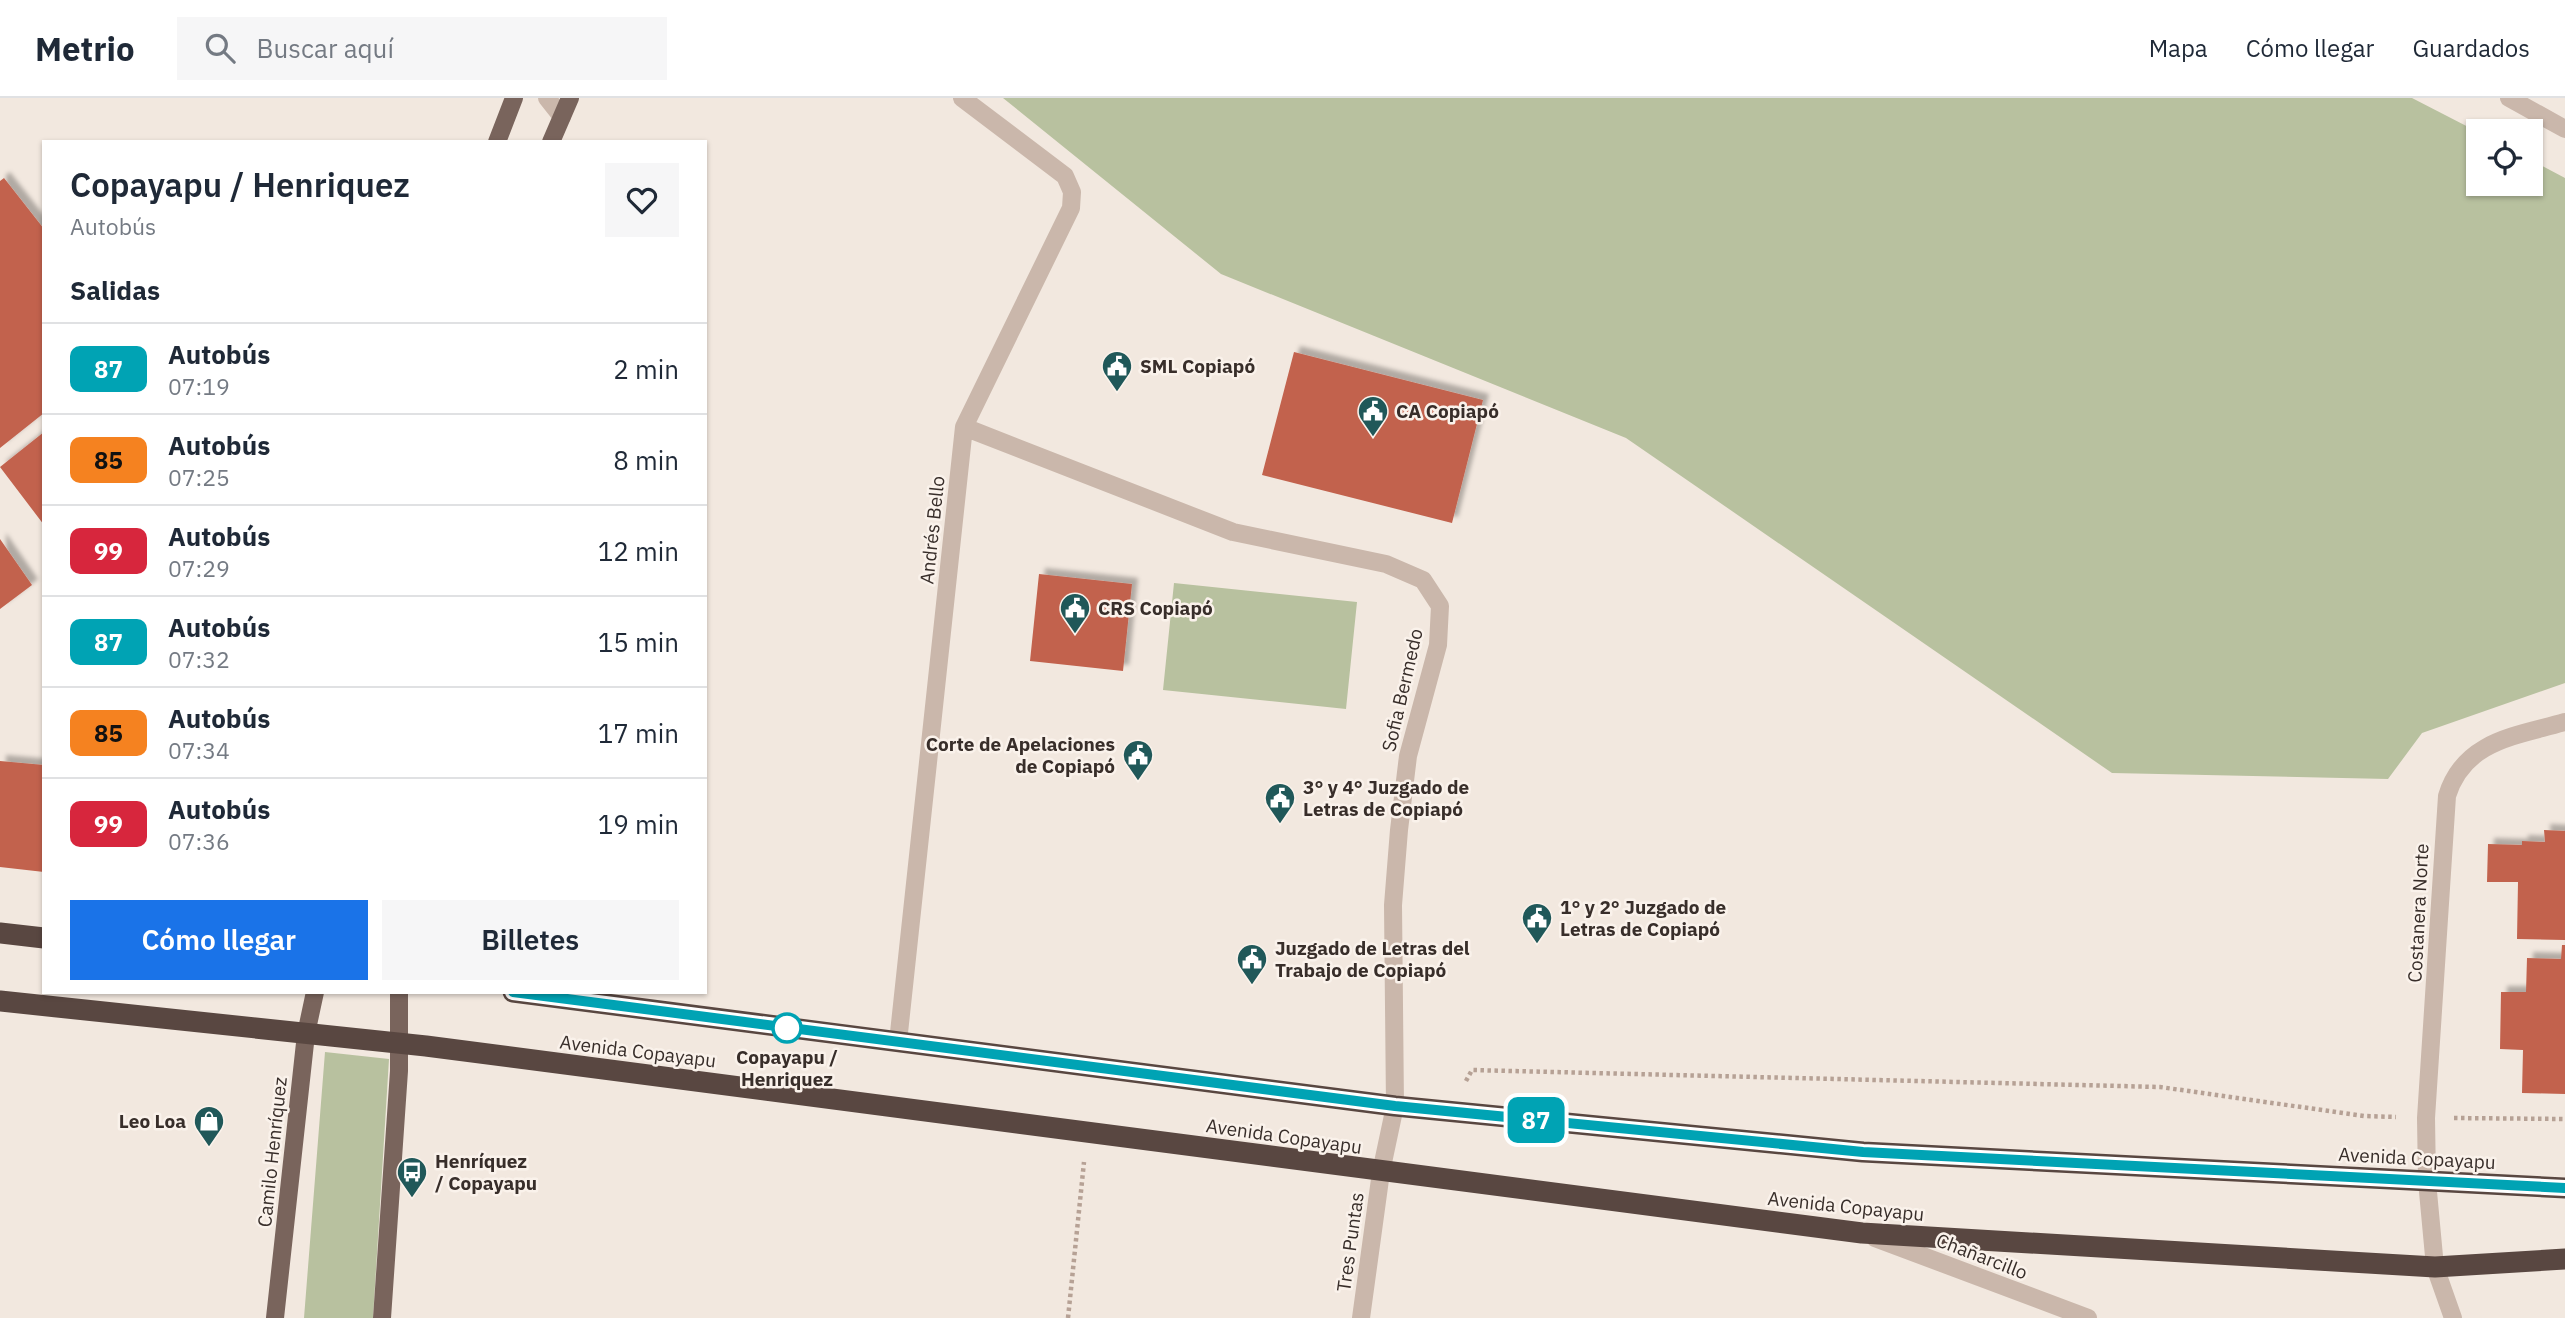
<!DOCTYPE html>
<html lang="es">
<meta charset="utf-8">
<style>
body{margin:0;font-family:"IBM Plex Sans",sans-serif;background:#f6f6f7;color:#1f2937;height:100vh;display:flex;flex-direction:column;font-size:26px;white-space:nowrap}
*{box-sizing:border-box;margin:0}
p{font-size:23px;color:#747a83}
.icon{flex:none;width:38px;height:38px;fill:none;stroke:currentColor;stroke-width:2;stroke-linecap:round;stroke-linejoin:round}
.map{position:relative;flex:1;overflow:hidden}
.side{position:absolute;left:42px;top:42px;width:665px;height:854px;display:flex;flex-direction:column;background:#fff;border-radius:0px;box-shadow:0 2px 5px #0004}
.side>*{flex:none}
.badge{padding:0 14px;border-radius:10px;font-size:24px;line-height:46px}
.buttons{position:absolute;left:2466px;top:21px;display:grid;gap:14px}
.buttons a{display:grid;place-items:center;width:77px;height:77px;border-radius:0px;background:#fff;box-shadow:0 2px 5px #0004;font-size:35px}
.map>.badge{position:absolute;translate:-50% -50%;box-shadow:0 0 0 4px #fff}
h2{padding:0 28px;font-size:26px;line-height:63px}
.round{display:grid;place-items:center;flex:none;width:74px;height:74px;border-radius:0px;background:#f6f6f7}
.summary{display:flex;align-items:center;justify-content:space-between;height:119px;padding:0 28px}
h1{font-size:33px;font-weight:600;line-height:52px}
.action{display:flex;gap:14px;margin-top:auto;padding:14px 28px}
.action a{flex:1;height:80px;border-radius:0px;background:#1a73e8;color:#fff;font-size:28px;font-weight:600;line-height:80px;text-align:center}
.action a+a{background:#f6f6f7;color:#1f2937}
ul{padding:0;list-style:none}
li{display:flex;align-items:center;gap:21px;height:91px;padding:0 28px;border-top:2px solid #e0e1e3}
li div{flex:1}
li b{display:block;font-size:26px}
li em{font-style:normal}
li .badge{min-width:77px;font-weight:700;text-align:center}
header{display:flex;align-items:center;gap:42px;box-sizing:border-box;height:98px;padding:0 35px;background:#fff;border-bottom:2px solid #e0e1e3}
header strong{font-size:33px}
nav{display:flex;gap:38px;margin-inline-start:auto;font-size:24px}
.search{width:490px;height:63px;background:#f6f6f7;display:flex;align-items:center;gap:18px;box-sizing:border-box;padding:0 24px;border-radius:0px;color:#747a83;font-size:26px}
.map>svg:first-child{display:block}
.green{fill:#b8c19f}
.building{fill:#c2624d;filter:url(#shadow)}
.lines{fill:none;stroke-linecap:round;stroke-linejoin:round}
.path{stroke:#b6a195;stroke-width:4.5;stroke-dasharray:3.5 3.5;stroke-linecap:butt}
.street{stroke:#cab7ab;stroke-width:18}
.primary{stroke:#79645c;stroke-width:18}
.highway{stroke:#594741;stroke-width:21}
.line-casing{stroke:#fff;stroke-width:16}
.line{stroke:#00a3b4;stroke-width:10}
.stop-dot{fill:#fff;stroke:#00a3b4;stroke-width:3.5}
.labels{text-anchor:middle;stroke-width:5;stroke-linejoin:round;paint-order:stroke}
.poi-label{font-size:19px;font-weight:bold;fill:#382e2a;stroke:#faf2eb;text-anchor:start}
.street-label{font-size:19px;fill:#382e2a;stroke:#faf2eb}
.stop-label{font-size:19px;font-weight:bold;fill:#382e2a;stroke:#faf2eb}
</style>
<header>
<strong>Metrio</strong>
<div class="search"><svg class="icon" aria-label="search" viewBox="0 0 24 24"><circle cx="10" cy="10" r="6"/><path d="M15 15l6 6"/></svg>Buscar aquí</div>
<nav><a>Mapa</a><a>Cómo llegar</a><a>Guardados</a></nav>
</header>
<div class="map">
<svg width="2565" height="1220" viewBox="0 0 2565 1220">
<defs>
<filter id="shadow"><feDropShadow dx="6" dy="-6" stdDeviation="2" flood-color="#0004"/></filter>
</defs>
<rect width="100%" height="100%" fill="#f2e8df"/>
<!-- green -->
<path class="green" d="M1003,0H2412L2478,34V86H2530L2531,62L2565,80V585L2422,635L2388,681L2112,675L1626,340L1221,176Z
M1174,485L1357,504L1346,611L1163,592Z
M325,954L389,961L373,1220H304Z"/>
<!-- building -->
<path class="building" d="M4,80L44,131V315L0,350V83Z
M1294,254L1483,302L1452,425L1262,377Z
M44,334V427L0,369Z
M0,441L32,487L0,511Z
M1039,476L1132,486L1123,573L1030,563Z
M0,663L44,667V774L0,769Z
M2544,732L2565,733V842L2517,841L2518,784H2487L2488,746L2522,747V743L2545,744Z
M2562,847H2565V996L2522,995L2523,952L2500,951L2501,894H2526L2527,860L2561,861Z"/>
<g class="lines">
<!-- path -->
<path class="path" d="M1466,983L1472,972L2160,989L2364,1018L2396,1019
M2454,1020L2565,1021
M1068,1220L1084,1064"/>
<!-- street -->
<path class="street" d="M547,0L562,19
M2509,0L2565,31
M964,329L1233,434L1386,466L1423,482L1440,508L1438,547L1408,658L1399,732L1393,807L1395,1008L1381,1074L1361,1220
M898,944L964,329L1071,110L1072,94L1065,78L962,0
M1875,1140L2088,1220
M2453,1220L2435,1169L2427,1083L2426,1020L2447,698C2464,642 2517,638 2565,624"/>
<!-- primary -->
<path class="primary" d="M497,44L514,0
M551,44L570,0
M275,1220L306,936L315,894
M382,1220L399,973V894"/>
<!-- highway -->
<path class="highway" d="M0,835L44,840
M513,894L1395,1008L1863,1054L2565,1090
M0,903L426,948L1862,1135L2435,1169L2565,1161"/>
</g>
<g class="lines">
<!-- line casing -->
<g class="line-casing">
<path id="line" d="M513,894L1395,1008L1863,1054L2565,1090"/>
</g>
<!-- line -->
<use href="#line" class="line"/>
</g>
<!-- icons -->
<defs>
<g id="civic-pin" transform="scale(1.575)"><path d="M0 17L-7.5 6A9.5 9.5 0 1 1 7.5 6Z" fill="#205859" stroke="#faf2eb"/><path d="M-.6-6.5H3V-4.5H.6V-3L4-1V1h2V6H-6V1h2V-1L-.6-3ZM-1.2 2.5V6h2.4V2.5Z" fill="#fff"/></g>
<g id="shop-pin" transform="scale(1.575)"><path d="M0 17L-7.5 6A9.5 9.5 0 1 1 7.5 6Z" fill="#205859" stroke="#faf2eb"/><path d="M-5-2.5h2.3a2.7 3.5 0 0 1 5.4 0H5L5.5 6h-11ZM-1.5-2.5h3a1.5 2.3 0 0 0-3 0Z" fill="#fff"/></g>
<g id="bus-pin" transform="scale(1.575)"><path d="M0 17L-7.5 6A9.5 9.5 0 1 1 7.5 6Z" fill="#205859" stroke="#faf2eb"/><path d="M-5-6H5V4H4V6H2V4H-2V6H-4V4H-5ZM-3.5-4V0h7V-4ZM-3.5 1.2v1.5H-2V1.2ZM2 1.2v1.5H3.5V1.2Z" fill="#fff"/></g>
</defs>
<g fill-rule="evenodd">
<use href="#civic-pin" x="1117" y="268"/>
<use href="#civic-pin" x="1373" y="313"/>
<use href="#civic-pin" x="1075" y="510"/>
<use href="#civic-pin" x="1138" y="657"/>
<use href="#civic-pin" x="1280" y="700"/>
<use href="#civic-pin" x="1537" y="820"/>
<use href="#civic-pin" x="1252" y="861"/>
<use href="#shop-pin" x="209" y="1023"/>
<use href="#bus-pin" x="412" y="1074"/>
</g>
<!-- markers -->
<circle class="stop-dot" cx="787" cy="930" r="14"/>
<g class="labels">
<!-- poi labels -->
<g class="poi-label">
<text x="1140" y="275">SML Copiapó</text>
<text x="1396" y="320">CA Copiapó</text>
<text x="1098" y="517">CRS Copiapó</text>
<text x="1115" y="653" text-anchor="end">Corte de Apelaciones<tspan x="1115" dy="22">de Copiapó</tspan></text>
<text x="1303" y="696">3° y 4° Juzgado de<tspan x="1303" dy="22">Letras de Copiapó</tspan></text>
<text x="1560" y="816">1° y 2° Juzgado de<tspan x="1560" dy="22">Letras de Copiapó</tspan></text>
<text x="1275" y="857">Juzgado de Letras del<tspan x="1275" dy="22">Trabajo de Copiapó</tspan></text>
<text x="186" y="1030" text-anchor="end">Leo Loa</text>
<text x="435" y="1070">Henríquez<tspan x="435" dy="22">/ Copayapu</tspan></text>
</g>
<!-- street labels -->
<g class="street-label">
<text transform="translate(932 432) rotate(-84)" y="7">Andrés Bello</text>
<text transform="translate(1402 592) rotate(-77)" y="7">Sofia Bermedo</text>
<text transform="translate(2418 815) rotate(-87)" y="7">Costanera Norte</text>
<text transform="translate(638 953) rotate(7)" y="7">Avenida Copayapu</text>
<text transform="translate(1284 1038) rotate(8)" y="7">Avenida Copayapu</text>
<text transform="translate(272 1054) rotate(-84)" y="7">Camilo Henríquez</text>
<text transform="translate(2417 1060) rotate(3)" y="7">Avenida Copayapu</text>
<text transform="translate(1846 1108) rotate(6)" y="7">Avenida Copayapu</text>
<text transform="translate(1350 1144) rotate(-82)" y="7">Tres Puntas</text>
<text transform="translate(1982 1158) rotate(21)" y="7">Chañarcillo</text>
</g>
<!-- stop labels -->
<g class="stop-label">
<text x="787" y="966">Copayapu /<tspan x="787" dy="22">Henriquez</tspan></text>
</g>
</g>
</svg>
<div class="buttons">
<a><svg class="icon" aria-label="locate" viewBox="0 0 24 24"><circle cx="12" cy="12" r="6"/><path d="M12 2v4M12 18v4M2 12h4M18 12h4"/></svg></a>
</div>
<b class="badge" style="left:1536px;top:1022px;background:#00a3b4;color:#fff">87</b>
<section class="side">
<div class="summary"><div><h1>Copayapu / Henriquez</h1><p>Autobús</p></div><a class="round"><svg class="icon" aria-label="heart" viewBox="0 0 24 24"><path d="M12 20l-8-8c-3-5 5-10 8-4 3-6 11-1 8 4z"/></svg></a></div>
<h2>Salidas</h2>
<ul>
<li><span class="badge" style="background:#00a3b4;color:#fff">87</span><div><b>Autobús</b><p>07:19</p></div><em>2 min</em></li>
<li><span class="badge" style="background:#f58220;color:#111">85</span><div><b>Autobús</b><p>07:25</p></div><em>8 min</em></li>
<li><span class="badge" style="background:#d7263d;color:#fff">99</span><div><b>Autobús</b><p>07:29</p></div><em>12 min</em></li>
<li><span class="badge" style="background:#00a3b4;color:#fff">87</span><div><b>Autobús</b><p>07:32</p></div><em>15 min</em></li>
<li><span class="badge" style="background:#f58220;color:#111">85</span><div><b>Autobús</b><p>07:34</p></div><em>17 min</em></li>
<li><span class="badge" style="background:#d7263d;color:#fff">99</span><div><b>Autobús</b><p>07:36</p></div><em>19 min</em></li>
</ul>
<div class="action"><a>Cómo llegar</a><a>Billetes</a></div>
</section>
</div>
